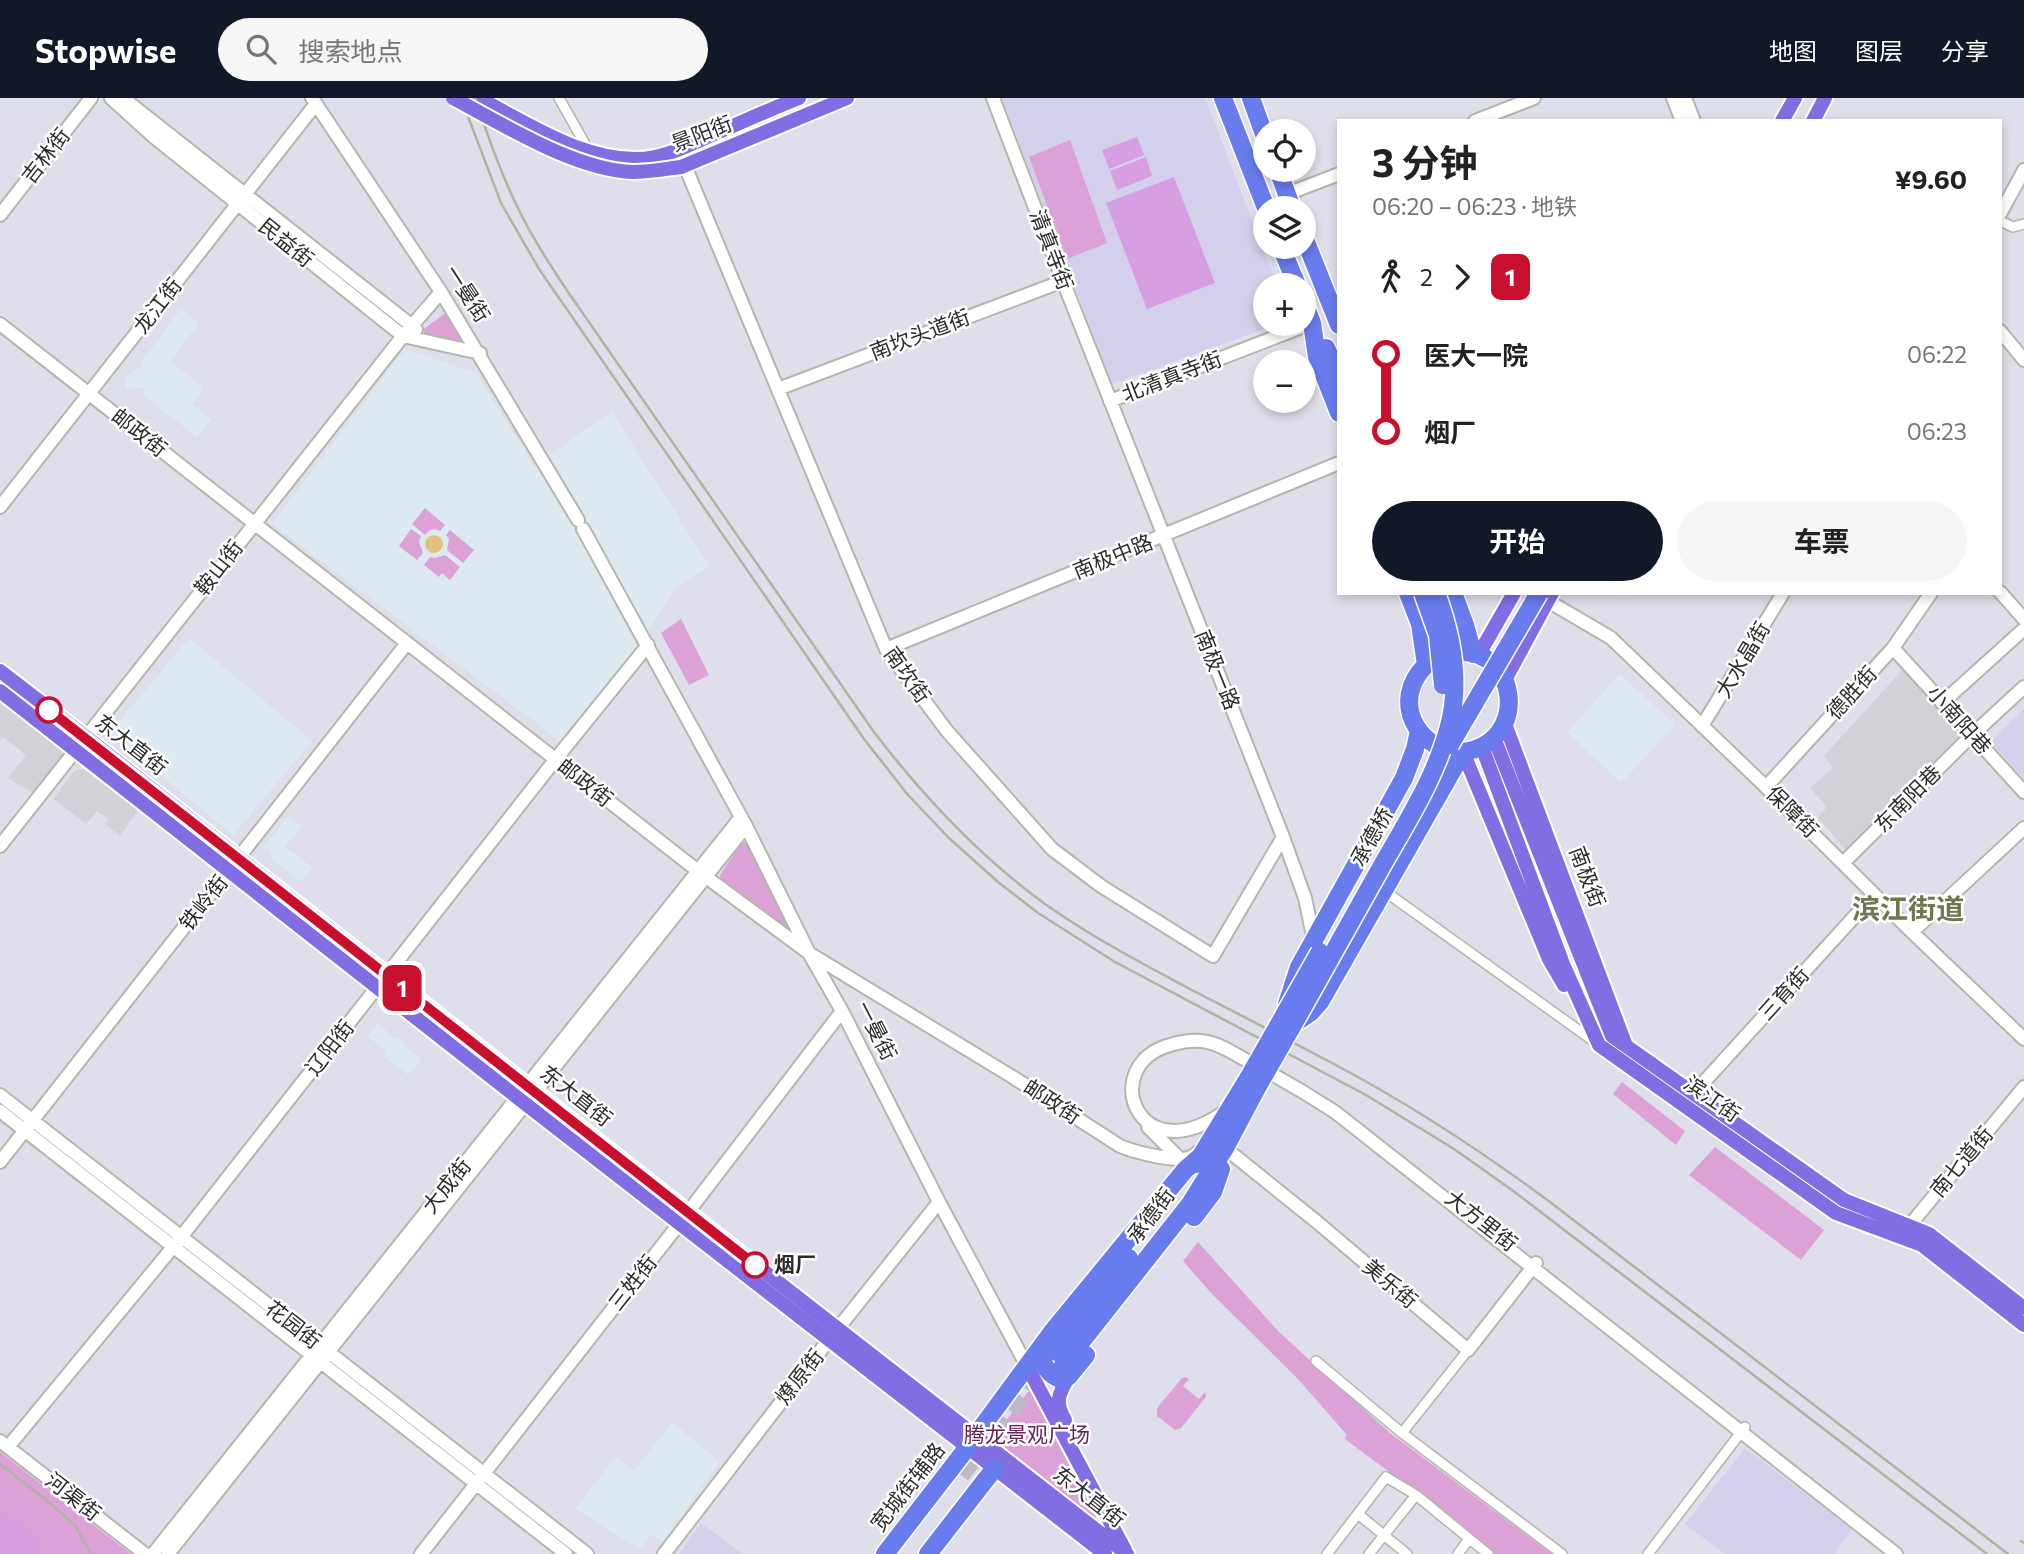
<!DOCTYPE html>
<html lang="zh">
<meta charset="utf-8">
<style>
body{margin:0;font-family:Commissioner,"Noto Sans SC",sans-serif;background:#f6f6f6;color:#222;height:100vh;display:flex;flex-direction:column;font-size:26px;white-space:nowrap}
*{box-sizing:border-box;margin:0}
p{font-size:23px;color:#767676}
.icon{flex:none;width:38px;height:38px;fill:none;stroke:currentColor;stroke-width:2;stroke-linecap:round;stroke-linejoin:round}
.map{position:relative;flex:1;overflow:hidden}
.panel{position:absolute;left:1337px;top:21px;width:665px;height:476px;display:flex;flex-direction:column;background:#fff;border-radius:0px;box-shadow:0 4px 10px #0003}
.panel>*{flex:none}
.badge{padding:0 14px;border-radius:10px;font-size:24px;line-height:46px}
.controls{position:absolute;left:1253px;top:21px;display:grid;gap:14px}
.controls a{display:grid;place-items:center;width:63px;height:63px;border-radius:50%;background:#fff;box-shadow:0 4px 10px #0003;font-size:35px}
.map>.badge{position:absolute;translate:-50% -50%;box-shadow:0 0 0 4px #fff}
.legs{display:flex;align-items:center;gap:10px;height:77px;padding:0 35px;font-size:23px}
.legs p{margin-inline-start:auto}
.headline{display:flex;align-items:center;justify-content:space-between;height:119px;padding:0 35px}
h1{font-size:38px;font-weight:700;line-height:52px}
.primary-button{display:flex;gap:14px;margin-top:auto;padding:14px 35px}
.primary-button a{flex:1;height:80px;border-radius:42px;background:#111827;color:#fff;font-size:28px;font-weight:700;line-height:80px;text-align:center}
.primary-button a+a{background:#f6f6f6;color:#222}
ul{padding:0 35px;list-style:none}
li{display:flex;align-items:center;gap:24px;height:77px;font-size:26px}
li i{display:grid;place-items:center;width:10px;height:100%;margin:0 9px;background:currentColor}
li i::after{content:'';width:18px;height:18px;margin:-9px;border:5px solid;border-radius:50%;background:#fff}
li p{margin-inline-start:auto}
li:first-child i{background:linear-gradient(#0000 50%,currentColor 0)}
li:last-child i{background:linear-gradient(currentColor 50%,#0000 0)}
header{display:flex;align-items:center;gap:42px;box-sizing:border-box;height:98px;padding:0 35px;background:#111827;color:#fff}
header strong{font-size:33px}
nav{display:flex;gap:38px;margin-inline-start:auto;font-size:24px}
.search{width:490px;height:63px;background:#f6f6f6;display:flex;align-items:center;gap:18px;box-sizing:border-box;padding:0 24px;border-radius:38px;color:#767676;font-size:26px}
.map>svg:first-child{display:block}
.education{fill:#d3d0eb}
.medical{fill:#ddeaf1}
.green{fill:#dca1d7}
.pitch{fill:#d79ee2}
.plaza{fill:#d1d1d8}
.water{fill:#e2c27d}
.lines{fill:none;stroke-linecap:round;stroke-linejoin:round}
.highway-tunnel{stroke:#bbbbc5;stroke-width:18;stroke-dasharray:18 9;stroke-linecap:butt}
.street-casing{stroke:#b4b6ab;stroke-width:12}
.secondary-casing{stroke:#b4b6ab;stroke-width:16}
.primary-casing{stroke:#fff;stroke-width:18}
.highway-casing{stroke:#fff;stroke-width:21}
.street{stroke:#fff;stroke-width:9}
.secondary{stroke:#fff;stroke-width:12}
.primary{stroke:#836de2;stroke-width:14}
.highway{stroke:#687ced;stroke-width:18}
.rail{stroke:#aeb3a2;stroke-width:2.5}
.primary-bridge-casing{stroke:#fff;stroke-width:18;stroke-linecap:butt}
.highway-bridge-casing{stroke:#fff;stroke-width:21;stroke-linecap:butt}
.primary-bridge{stroke:#836de2;stroke-width:14}
.highway-bridge{stroke:#687ced;stroke-width:18}
.line-1-casing{stroke:#fff;stroke-width:16}
.line-1{stroke:#c8102e;stroke-width:10}
.stop-1-dot{fill:#fff;stroke:#c8102e;stroke-width:3.5}
.labels{text-anchor:middle;stroke-width:5;stroke-linejoin:round;paint-order:stroke}
.street-label{font-size:21px;fill:#2b2b2b;stroke:#fff}
.stop-label{font-size:21px;font-weight:bold;fill:#2b2b2b;stroke:#fff;text-anchor:start}
.park-label{font-size:21px;fill:#612254;stroke:#fff}
.district-label{font-size:28px;font-weight:bold;fill:#6e7750;stroke:#fff}
</style>
<header>
<strong>Stopwise</strong>
<div class="search"><svg class="icon" aria-label="search" viewBox="0 0 24 24"><circle cx="10" cy="10" r="6"/><path d="M15 15l6 6"/></svg>搜索地点</div>
<nav><a>地图</a><a>图层</a><a>分享</a></nav>
</header>
<div class="map">
<svg width="2024" height="1456" viewBox="0 0 2024 1456">
<rect width="100%" height="100%" fill="#dfdfeb"/>
<!-- education -->
<path class="education" d="M1002,0H1205L1277,187H1265V226H1278L1112,286Z
M2024,611V680L1990,644Z
M1745,1350L1852,1432L1834,1456H1725L1685,1426Z
M701,1425L743,1456H679Z"/>
<!-- medical -->
<path class="medical" d="M181,211L199,225L170,263L204,290L192,306L211,321L197,339L142,296L145,290L126,291L125,278L130,277L136,271L143,270L140,266Z
M405,251L476,275L534,368L612,314L709,468L672,494L634,558L563,645L272,426Z
M189,540L312,643L233,737L110,635Z
M1620,576L1675,627L1621,685L1567,634Z
M288,718L302,728L285,749L313,770L301,784L270,760L271,754L264,749Z
M377,925L396,941L399,939L404,943L403,946L421,961L408,977L384,958L387,953L367,938Z
M672,1324L719,1364L663,1444L650,1436L640,1451L576,1411L615,1359L634,1373Z"/>
<!-- green -->
<path class="green" d="M1070,42L1107,145L1067,161L1029,59Z
M444,216L449,218L464,239L462,243L424,235V231Z
M425,410L445,427L440,433C433,430 430,431 425,437L412,426Z
M411,431L421,438L419,444L423,455L417,462L399,448Z
M450,432L474,452L463,465L447,452L449,441L446,437Z
M445,457L460,469L450,482L442,475L439,479L424,467L430,459L435,460Z
M681,521L709,577L689,587L661,535Z
M742,744L748,745L793,835L721,783L720,777Z
M1622,984L1685,1033L1676,1047L1613,996Z
M1715,1049L1824,1132L1801,1162L1689,1077Z
M1198,1144L1278,1233L1390,1335L1552,1456H1494L1415,1393L1345,1341L1347,1337L1298,1281L1212,1196L1183,1163Z
M1185,1279L1189,1281L1183,1288L1199,1301L1205,1294L1206,1299L1181,1330L1175,1332L1157,1318V1310L1182,1280Z
M1028,1294H1031L1096,1419L1093,1422L996,1343L995,1337Z
M0,1354L131,1456H0Z"/>
<!-- pitch -->
<path class="pitch" d="M1137,39L1144,57L1109,71L1102,52Z
M1146,59L1152,78L1117,92L1110,73Z
M1174,79L1215,185L1147,211L1106,105Z
M0,1414L41,1440L42,1447L38,1456H0Z"/>
<!-- plaza -->
<path class="plaza" d="M1903,571L1962,640L1848,755L1818,720L1827,709L1810,690L1833,670L1824,658Z
M0,604L61,653L64,659L37,698L8,680L26,657L3,639L0,642Z
M79,671L84,672L138,712L120,738L105,726L109,722L97,713L86,726L53,701L74,673Z"/>
<!-- water -->
<path class="water" d="M425 446a9 9 0 1 1 18 0a9 9 0 1 1-18 0Z"/>
<g class="lines">
<!-- highway-tunnel -->
<path class="highway-tunnel" d="M961,1377L1054,1257"/>
<!-- street casing -->
<g class="street-casing">
<path id="street" d="M559,0L589,53
M2000,123L2013,129L2024,126
M1383,792L1595,944
M1316,1263L1402,1335L1562,1456
M1402,1335L1468,1252
M1358,1416L1407,1456
M1327,1456L1386,1379L1416,1397L1488,1456
M1369,1456L1416,1397
M1458,1456L1469,1441
M1648,1456L1745,1329"/>
</g>
<!-- secondary casing -->
<g class="secondary-casing">
<path id="secondary" d="M111,0L154,39L403,238L480,255
M123,0L416,231
M312,0L441,194L578,422
M993,0L1063,183L1283,739L1305,800L1314,843
M1673,0L1682,23
M1685,0L1694,23
M1475,23L1534,0
M685,68L886,551L947,633L1052,751L1101,788L1213,858L1283,739
M1287,96L1339,76
M2000,116L2024,72
M0,117L91,0
M0,226L698,773L809,855L1011,978L1120,1048C1134,1054 1174,1064 1188,1060C1192,1059 1195,1057 1198,1054
M2000,233L2024,262
M778,291L1063,183
M1110,303L1312,225
M0,409L315,7
M583,431L746,728L809,855L842,913L939,1104L1028,1270
M2000,494L2024,521
M1548,503L1611,540L1766,689L1912,834L2024,941
M1893,550L2024,694
M886,551L1339,365
M1942,605L2024,531
M1702,628L1783,495
M1766,689L1893,550L1931,495
M0,748L403,238L441,194
M1843,765L1972,637L2024,589
M1912,834L2024,730
M1694,995L1874,797
M0,997L587,1456
M0,1013L566,1456
M1224,1014C1136,1076 1098,967 1170,947C1183,943 1194,941 1207,944C1221,946 1234,956 1246,962C1277,978 1306,995 1335,1014L1896,1456
M1148,1029L1182,1063
M1225,1050L1317,1124L1468,1252L1536,1165
M0,1064L407,545
M1905,1133L2024,989
M0,1343L145,1456
M8,1349L178,1143L555,662L648,547
M153,1456L741,719
M168,1456L746,728
M421,1456L679,1126L842,913
M664,1456L828,1243L939,1104"/>
</g>
<!-- primary casing -->
<g class="primary-casing">
<path id="primary" d="M479,0C529,27 596,71 655,59C672,56 689,47 705,40C736,27 768,12 799,0
M1782,23L1795,0
M1813,23L1825,0
M681,69L847,0
M1478,558L1514,495
M0,573L86,639L688,1114L1127,1456
M1505,582L1552,495
M0,593L518,1000L1105,1456
M1505,626L1626,948
M1494,640L1612,938L1844,1102L1929,1136L2024,1210
M1482,649L1563,866L1599,947L1836,1115L1922,1147L2024,1227
M1463,654L1549,861L1564,887
M1028,1270L1125,1452
M1065,1322C1054,1303 1059,1296 1069,1278"/>
</g>
<!-- highway casing -->
<g class="highway-casing">
<path id="highway" d="M1223,0L1266,110
M1251,0L1265,39
M1278,72L1292,110
M1304,139L1339,227
M1281,149L1297,187
M1304,205L1312,225L1317,259L1339,315
M1326,250L1339,279
M1408,495L1420,526L1426,567
M1453,495L1465,527L1473,556
M1287,906L1299,869L1404,680L1415,651L1419,633
M1295,925L1311,914L1320,904L1463,654C1530,645 1520,550 1456,554C1441,555 1428,563 1419,575C1393,611 1422,654 1463,654
M1196,1066L1249,979
M1194,1119L1213,1094L1221,1071
M1042,1250C1039,1265 1049,1278 1063,1282L1069,1278L1086,1257
M1057,1254L1129,1160
M1063,1267L1190,1106L1225,1050L1259,986
M976,1337L1052,1234L1185,1072L1202,1057
M885,1456L967,1350
M928,1456L994,1371"/>
</g>
<!-- street -->
<use href="#street" class="street"/>
<!-- secondary -->
<use href="#secondary" class="secondary"/>
<!-- primary -->
<use href="#primary" class="primary"/>
<!-- highway -->
<use href="#highway" class="highway"/>
<!-- rail -->
<path class="rail" d="M461,0L501,105L539,171L864,641L908,697L949,740L998,784L1038,815L1115,864L1366,997L1454,1051L1512,1092L1987,1456
M475,0C489,41 503,82 523,120C536,146 552,170 568,194L874,634C923,698 979,758 1045,806C1090,838 1138,863 1186,889C1235,914 1283,939 1332,965C1408,1005 1480,1052 1550,1104L2008,1456
M0,1366L50,1405L75,1427L91,1456
M2021,1443L2024,1445"/>
<!-- primary-bridge casing -->
<g class="primary-bridge-casing">
<path id="primary-bridge" d="M453,0C504,27 575,72 633,74C649,74 665,71 681,69"/>
</g>
<!-- highway-bridge casing -->
<g class="highway-bridge-casing">
<path id="highway-bridge" d="M1423,495L1438,537L1443,587
M1450,647L1539,495
M1249,979L1320,854
M1259,986C1300,916 1339,844 1379,773C1406,725 1439,675 1451,620C1460,577 1451,535 1436,495"/>
</g>
<!-- primary-bridge -->
<use href="#primary-bridge" class="primary-bridge"/>
<!-- highway-bridge -->
<use href="#highway-bridge" class="highway-bridge"/>
</g>
<g class="lines">
<!-- line-1 casing -->
<g class="line-1-casing">
<path id="line-1" d="M49,612L755,1167"/>
</g>
<!-- line-1 -->
<use href="#line-1" class="line-1"/>
</g>
<!-- markers -->
<g class="stop-1-dot">
<circle cx="49" cy="612" r="12"/>
<circle cx="755" cy="1167" r="12"/>
</g>
<g class="labels">
<!-- street labels -->
<g class="street-label">
<text transform="translate(702 36) rotate(-21)" y="7">景阳街</text>
<text transform="translate(46 58) rotate(-52)" y="7">吉林街</text>
<text transform="translate(286 145) rotate(39)" y="7">民益街</text>
<text transform="translate(1051 152) rotate(69)" y="7">清真寺街</text>
<text transform="translate(467 196) rotate(57)" y="7">一曼街</text>
<text transform="translate(158 208) rotate(-52)" y="7">龙江街</text>
<text transform="translate(920 237) rotate(-21)" y="7">南坎头道街</text>
<text transform="translate(1172 279) rotate(-21)" y="7">北清真寺街</text>
<text transform="translate(139 335) rotate(38)" y="7">邮政街</text>
<text transform="translate(1113 459) rotate(-22)" y="7">南极中路</text>
<text transform="translate(219 470) rotate(-52)" y="7">鞍山街</text>
<text transform="translate(1743 562) rotate(-59)" y="7">大水晶街</text>
<text transform="translate(1217 572) rotate(68)" y="7">南极一路</text>
<text transform="translate(907 577) rotate(55)" y="7">南坎街</text>
<text transform="translate(1852 595) rotate(-48)" y="7">德胜街</text>
<text transform="translate(1959 622) rotate(48)" y="7">小南阳巷</text>
<text transform="translate(131 647) rotate(38)" y="7">东大直街</text>
<text transform="translate(585 685) rotate(38)" y="7">邮政街</text>
<text transform="translate(1908 701) rotate(-45)" y="7">东南阳巷</text>
<text transform="translate(1792 714) rotate(45)" y="7">保障街</text>
<text transform="translate(1372 739) rotate(-61)" y="7">承德桥</text>
<text transform="translate(1587 779) rotate(69)" y="7">南极街</text>
<text transform="translate(204 805) rotate(-52)" y="7">铁岭街</text>
<text transform="translate(1784 896) rotate(-48)" y="7">三育街</text>
<text transform="translate(876 933) rotate(63)" y="7">一曼街</text>
<text transform="translate(330 950) rotate(-52)" y="7">辽阳街</text>
<text transform="translate(576 998) rotate(38)" y="7">东大直街</text>
<text transform="translate(1712 1001) rotate(35)" y="7">滨江街</text>
<text transform="translate(1052 1004) rotate(33)" y="7">邮政街</text>
<text transform="translate(1962 1064) rotate(-50)" y="7">南七道街</text>
<text transform="translate(447 1088) rotate(-51)" y="7">大成街</text>
<text transform="translate(1151 1118) rotate(-53)" y="7">承德街</text>
<text transform="translate(1481 1123) rotate(38)" y="7">大方里街</text>
<text transform="translate(633 1185) rotate(-52)" y="7">三姓街</text>
<text transform="translate(1390 1186) rotate(40)" y="7">美乐街</text>
<text transform="translate(293 1227) rotate(38)" y="7">花园街</text>
<text transform="translate(800 1279) rotate(-52)" y="7">燎原街</text>
<text transform="translate(908 1389) rotate(-52)" y="7">宽城街辅路</text>
<text transform="translate(73 1399) rotate(38)" y="7">河渠街</text>
<text transform="translate(1089 1399) rotate(38)" y="7">东大直街</text>
</g>
<!-- stop labels -->
<g class="stop-label">
<text x="774" y="1174">烟厂</text>
</g>
<!-- park labels -->
<g class="park-label">
<text x="1027" y="1344">腾龙景观广场</text>
</g>
<!-- district labels -->
<g class="district-label">
<text x="1908" y="821">滨江街道</text>
</g>
</g>
</svg>
<div class="controls">
<a><svg class="icon" aria-label="locate" viewBox="0 0 24 24"><circle cx="12" cy="12" r="6"/><path d="M12 2v4M12 18v4M2 12h4M18 12h4"/></svg></a>
<a><svg class="icon" aria-label="layers" viewBox="0 0 24 24"><path d="M12 4l9 5-9 5-9-5zM3 14l9 5 9-5"/></svg></a>
<a>+</a>
<a>−</a>
</div>
<b class="badge" style="left:402px;top:890px;background:#c8102e;color:#fff">1</b>
<section class="panel">
<div class="headline"><div><h1>3 分钟</h1><p>06:20 – 06:23 · 地铁</p></div><b>¥9.60</b></div>
<div class="legs"><svg class="icon" aria-label="walk" viewBox="0 0 24 24"><circle cx="13" cy="4" r="2"/><path d="M13 8l-2 6 4 7M11 14l-3 7M7 12l3-4h3l4 4"/></svg>2<svg class="icon" aria-label="forward" viewBox="0 0 24 24"><path d="M9 5l7 7-7 7"/></svg><b class="badge" style="background:#c8102e;color:#fff">1</b></div>
<ul>
<li><i style="color:#c8102e"></i><b>医大一院</b><p>06:22</p></li>
<li><i style="color:#c8102e"></i><b>烟厂</b><p>06:23</p></li>
</ul>
<div class="primary-button"><a>开始</a><a>车票</a></div>
</section>
</div>
